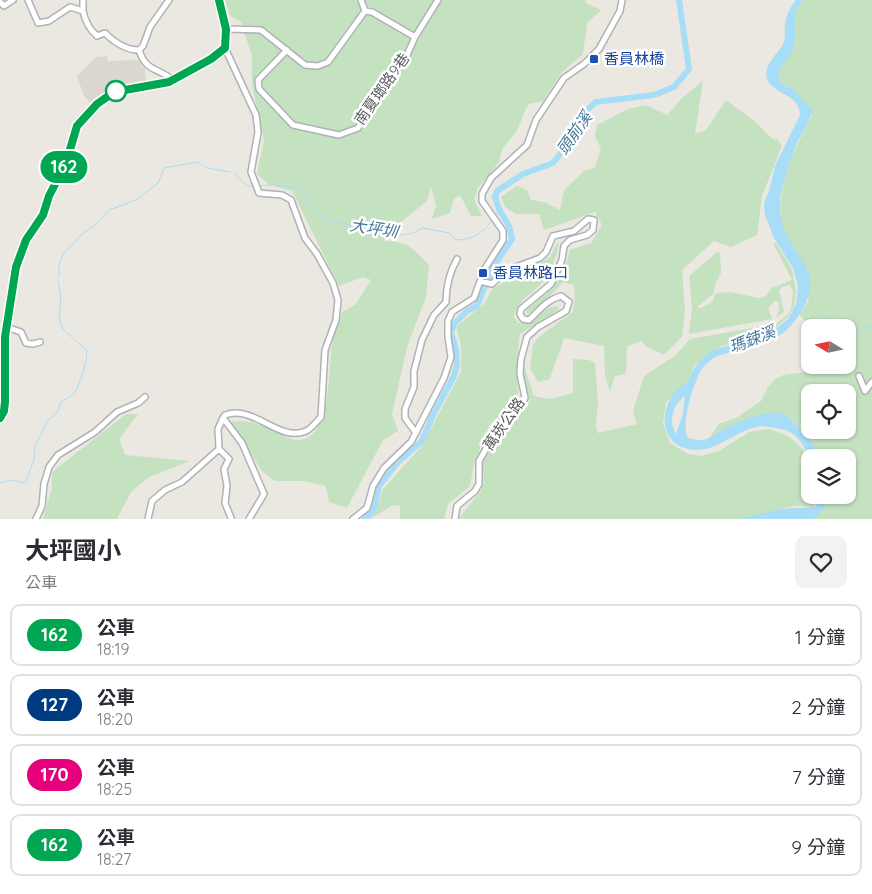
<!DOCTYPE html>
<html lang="zh-TW">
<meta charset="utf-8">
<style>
body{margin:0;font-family:Quicksand,"Noto Sans TC",sans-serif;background:#f2f2f3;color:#2b2b33;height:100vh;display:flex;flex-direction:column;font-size:19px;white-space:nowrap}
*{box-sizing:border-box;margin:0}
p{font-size:16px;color:#7c7c81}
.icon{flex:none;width:28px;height:28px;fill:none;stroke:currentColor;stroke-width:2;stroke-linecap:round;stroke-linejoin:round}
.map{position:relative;height:519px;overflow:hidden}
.panel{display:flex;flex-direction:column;background:#fff;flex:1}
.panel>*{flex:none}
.badge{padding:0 10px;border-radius:16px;font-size:18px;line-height:32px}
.needle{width:32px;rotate:280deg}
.tools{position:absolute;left:801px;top:319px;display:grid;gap:10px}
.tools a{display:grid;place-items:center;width:55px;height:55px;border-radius:10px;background:#fff;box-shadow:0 1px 4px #0004;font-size:25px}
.map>.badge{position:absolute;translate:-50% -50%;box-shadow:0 0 0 2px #fff}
.round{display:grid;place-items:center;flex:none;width:52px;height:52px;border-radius:10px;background:#f2f2f3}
.headline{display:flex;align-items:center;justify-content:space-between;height:85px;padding:0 25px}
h1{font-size:24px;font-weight:700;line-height:38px}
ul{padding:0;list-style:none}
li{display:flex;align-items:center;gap:15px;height:62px;margin:0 10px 8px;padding:0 15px;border:2px solid #e1e1e2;border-radius:10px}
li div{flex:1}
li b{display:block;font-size:19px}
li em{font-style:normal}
li .badge{min-width:55px;font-weight:700;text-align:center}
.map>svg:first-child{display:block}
.education{fill:#dbd7d0}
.green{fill:#c4e1c0;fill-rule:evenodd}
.water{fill:#a7ddf6;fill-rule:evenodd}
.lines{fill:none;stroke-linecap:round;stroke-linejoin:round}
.stream{stroke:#a7ddf6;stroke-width:1}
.river{stroke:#a7ddf6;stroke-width:6}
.minor-casing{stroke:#afb3b6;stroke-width:8}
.minor{stroke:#fff;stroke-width:5}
.line-casing{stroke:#fff;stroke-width:11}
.line{stroke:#00a651;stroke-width:8}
.transit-dot{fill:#1a4fb4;stroke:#fff;stroke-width:2}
.stop-dot{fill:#fff;stroke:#00a651;stroke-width:2.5}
.labels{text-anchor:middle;stroke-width:5;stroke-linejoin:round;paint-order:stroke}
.transit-label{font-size:15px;fill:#164399;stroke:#fff;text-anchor:start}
.street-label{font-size:15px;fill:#5a5e61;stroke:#fff}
.water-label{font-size:16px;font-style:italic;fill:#447a9d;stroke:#fff}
</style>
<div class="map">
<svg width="872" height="519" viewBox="0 0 872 519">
<rect width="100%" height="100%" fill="#ebe8e2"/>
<!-- education -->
<path class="education" d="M107,56L108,61L141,60V65L145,69L146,85L118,88L111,91L94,106L84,96L77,76L96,57Z"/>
<!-- green -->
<path class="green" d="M225,0H586V3L601,10L587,23L583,54L562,72L543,101L529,104C523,113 521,124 515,133C507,144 500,147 500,161L478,188L474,199L482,216H471L460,195L454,199L450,213L432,219L436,206L431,187L427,201L396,226L383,241C407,241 413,248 429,265L426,297L407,347L392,414L398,431L383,440L347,508L329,502L326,486L303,481H275L262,471L231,422C248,419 263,425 278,433C284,436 293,441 300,440C332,437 328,369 332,345C334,334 338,323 342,312L356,304L371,280L363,277L339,286L292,191L268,184L257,174L264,140L252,85V56L241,22L230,16Z
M803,0H872V519H813L824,509L829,495H848V458L821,457L793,421L783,414L708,440L719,424L738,417L761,401L768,387L774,380L783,375L807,372L819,365H848V328L811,327L799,314L809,301C800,277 789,253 783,229C773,192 795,147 812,116C806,108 800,98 794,90C789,86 781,85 779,79C776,68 788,61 792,52C799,35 789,15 803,0ZM810,392H848V430H810Z
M703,81L695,134L706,130L726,100L756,122L771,138L778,140L782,146L762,196L757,235L731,247L714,241L682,270L685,312L682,337L664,355L647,347L641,341L628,346C624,355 629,364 625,374L615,376L610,392L605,375L604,346L564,338C560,352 554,364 550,379L538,382L530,368L533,344L540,336L573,312L575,296L574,285L563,282C556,291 537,309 527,314L526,311L550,290L563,275L570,250L591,243L602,225L595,212L544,230L539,214H516L505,207L501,197L517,186L527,190L531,200L544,202L560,210L564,190L584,171L595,167L601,149L595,136L597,125L628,109L646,105L667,115L683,97Z
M557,243H559C557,256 551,270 544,280C535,293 516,300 514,317L518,323H531L548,308L559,306L558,310L520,334L517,359L518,396L489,426L474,464L470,486L448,504L444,519H400V506L393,505L370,519L379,503L383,489L422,446L461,372V344L457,331V326L484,304L493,288L531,269L550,257Z
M773,243H776L792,269L796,291L794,306L788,317L774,329L720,347L694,366L688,386L666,402L663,423L670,443L688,454L701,456L719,451L749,432L769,429L788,436L803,449L810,466V495H818L814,507C792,504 778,508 759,519H458L480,492L484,483L482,465L484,457L508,419L527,407L530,401L522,374L523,363L534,396L550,399L573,393V359L589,360L595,363L598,401L596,427L598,433L637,424L633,411L644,376L676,355L690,339L776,324L788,314L791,308L793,291L790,285L782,287L779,291L784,312L776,317L779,310V303L776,300L768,308L772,319L689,334L692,309L689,276L717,252L720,253L721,273L715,285L713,294L697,307L701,308L712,302L716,293L731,292L758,298L766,296L772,288L792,280Z
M126,414H138L119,439L125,455L190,461L149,477L131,492L117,519H43L52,488V472Z"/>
<!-- water -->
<path class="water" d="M796,0H803C789,15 799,34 792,52C789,60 776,68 779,78C780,85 789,86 794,90C800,96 806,103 812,110C811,121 803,131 798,141C793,152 781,188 780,199C779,238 794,241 808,272C817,293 797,324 779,336C767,343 732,351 717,356C712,359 706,363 702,369C694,381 680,425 688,438C709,444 712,435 730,426C741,420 771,409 783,414C791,418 797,426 802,433C809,440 817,448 821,457L810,458C801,441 796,430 775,428C769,427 761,425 756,427C732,433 713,455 688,449C660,443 659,410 676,391C679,387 685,385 688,381C690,378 691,374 693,371C698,361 706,356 714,350L773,331L788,319L796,304L798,286L793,268L774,238L765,215L764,203L770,188L775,166L800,115C800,94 772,94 767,79C763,65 777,55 783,44C786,38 784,31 785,25C786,16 790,7 796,0ZM685,396L683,413L676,434C668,421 673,404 685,396Z
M821,495H829L824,509L813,519H809L811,514H795L782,519H739L780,509L815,507Z"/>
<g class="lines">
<!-- stream -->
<path class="stream" d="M234,174L248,186H252
M259,186C272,183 284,188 297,187L306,195L311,208L330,221L364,228L378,226L390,233L400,235L413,233L423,228L449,233L457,240C471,240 484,233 492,220
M496,214L499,209
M59,277V264L64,253L82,234L95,225L109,210L136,200L158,183L164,168L197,162L207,168L230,172
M806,303L815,312L842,328
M848,330C855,334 861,330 867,326L872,327
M0,483L12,480L23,483L26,481L34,460L35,447L47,421L57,413L61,402L73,395C81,383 86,365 87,351L62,328L59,316L61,297L58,281"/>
<!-- river -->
<path class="river" d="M779,517H810L816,513
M365,519L374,509L379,486L398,462L422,441L433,415L454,376L457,365L456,349L451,333L454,324L467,311L477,306L492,269L512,239L509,226L499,209L495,197L497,191L523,174L553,163L581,127L587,110L596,102L654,95L674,87L689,69L679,0"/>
<!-- minor casing -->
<g class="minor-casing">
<path id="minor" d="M28,0L38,23L49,21L70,7L83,11C85,21 89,29 97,36L105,33C114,42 126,50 139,50C146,72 157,67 173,80
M219,0L226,29L225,48L256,115L258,132L251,172L259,193L282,195L291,200L305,238L317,254L333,283L338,300L336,320L325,350L321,417C317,421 311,429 306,431C279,443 254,404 225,415L223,418L242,443L264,494L249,519
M0,2L4,6L13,0
M83,11V0
M365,11L372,12L415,37L438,0
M226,29L261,30L305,65L318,66L328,62L365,11L361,0
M139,50L143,46L150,27L169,0
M287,50L258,80L259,89L293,125L339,135L358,128L407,55L415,37
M6,327L21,332L26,343L33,344L40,342
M859,376L865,391L872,382
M0,418L5,403V337L16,267L26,240L43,215L49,196L66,163L77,125L97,104L113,92L169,82L211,59L225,48
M416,433L405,418V409L414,387V371L422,340L434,315L446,302C446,285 449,273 457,259
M219,449L229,459L224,469L227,486L225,503L231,518
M36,519L42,506L44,484L49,467L58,455L95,432L117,412L138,403L145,397
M148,519L152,501L165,490L182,482L219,449L218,429L223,418
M353,519L367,508L373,486L384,468L411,442L444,378L451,357L448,337V321L452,312L474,298L484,270L503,240V231L482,201V194L491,178L527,145L536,120L564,78L584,64L599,49L620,11L622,0
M455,519L457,506L475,491L479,484V461L502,421L511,410L522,404L525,398L520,374L521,359L527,337L538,327L566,311L569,302L561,296C546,300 540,310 529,320L523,319L520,314L521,309L551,284L562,260L564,246L570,240L587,235L593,230L594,220L588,219L574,231L553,236L546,252L540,258L505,271L492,284L480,281"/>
</g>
<!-- minor -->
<use href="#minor" class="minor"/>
</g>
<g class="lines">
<!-- line casing -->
<g class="line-casing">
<path id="line" d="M0,418L4,411L5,402V337L16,267L26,240L43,215L49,196L66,163L77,126L97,104L114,92L169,82L211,59L225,48L226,29L219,0"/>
</g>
<!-- line -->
<use href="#line" class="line"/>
</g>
<!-- markers -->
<g class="transit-dot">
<rect x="589" y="54" width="10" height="10" rx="2.5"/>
<rect x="478" y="268" width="10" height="10" rx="2.5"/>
</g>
<circle class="stop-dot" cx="116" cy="91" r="10"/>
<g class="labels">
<!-- transit labels -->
<g class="transit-label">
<text x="604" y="64">香員林橋</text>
<text x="493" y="278">香員林路口</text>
</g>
<!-- street labels -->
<g class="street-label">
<text transform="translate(382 89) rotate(-55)" y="5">南夏瑯路9巷</text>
<text transform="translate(504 424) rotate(-55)" y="5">萬崁公路</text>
</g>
<!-- water labels -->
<g class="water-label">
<text transform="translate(574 133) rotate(-55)" y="6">頭前溪</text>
<text transform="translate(374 228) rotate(9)" y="6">大坪圳</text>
<text transform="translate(752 339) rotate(-21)" y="6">瑪鋉溪</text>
</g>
</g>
</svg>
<div class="tools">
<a><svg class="needle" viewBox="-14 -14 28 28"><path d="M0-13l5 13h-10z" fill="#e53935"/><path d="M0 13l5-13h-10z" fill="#7c7c81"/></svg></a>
<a><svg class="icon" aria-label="locate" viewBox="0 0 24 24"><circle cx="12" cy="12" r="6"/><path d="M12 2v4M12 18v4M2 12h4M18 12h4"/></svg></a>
<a><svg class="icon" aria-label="layers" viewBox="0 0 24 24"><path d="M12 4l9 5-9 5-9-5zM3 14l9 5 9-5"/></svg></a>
</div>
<b class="badge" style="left:64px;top:167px;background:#00a651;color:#fff">162</b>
</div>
<section class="panel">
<div class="headline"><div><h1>大坪國小</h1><p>公車</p></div><a class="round"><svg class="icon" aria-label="heart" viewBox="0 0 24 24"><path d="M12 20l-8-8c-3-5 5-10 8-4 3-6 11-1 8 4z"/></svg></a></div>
<ul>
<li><span class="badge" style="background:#00a651;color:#fff">162</span><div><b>公車</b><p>18:19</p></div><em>1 分鐘</em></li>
<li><span class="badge" style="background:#003b80;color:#fff">127</span><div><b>公車</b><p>18:20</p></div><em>2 分鐘</em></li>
<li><span class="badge" style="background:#e6007e;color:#fff">170</span><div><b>公車</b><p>18:25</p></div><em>7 分鐘</em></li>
<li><span class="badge" style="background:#00a651;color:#fff">162</span><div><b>公車</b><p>18:27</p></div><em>9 分鐘</em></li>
</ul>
</section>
